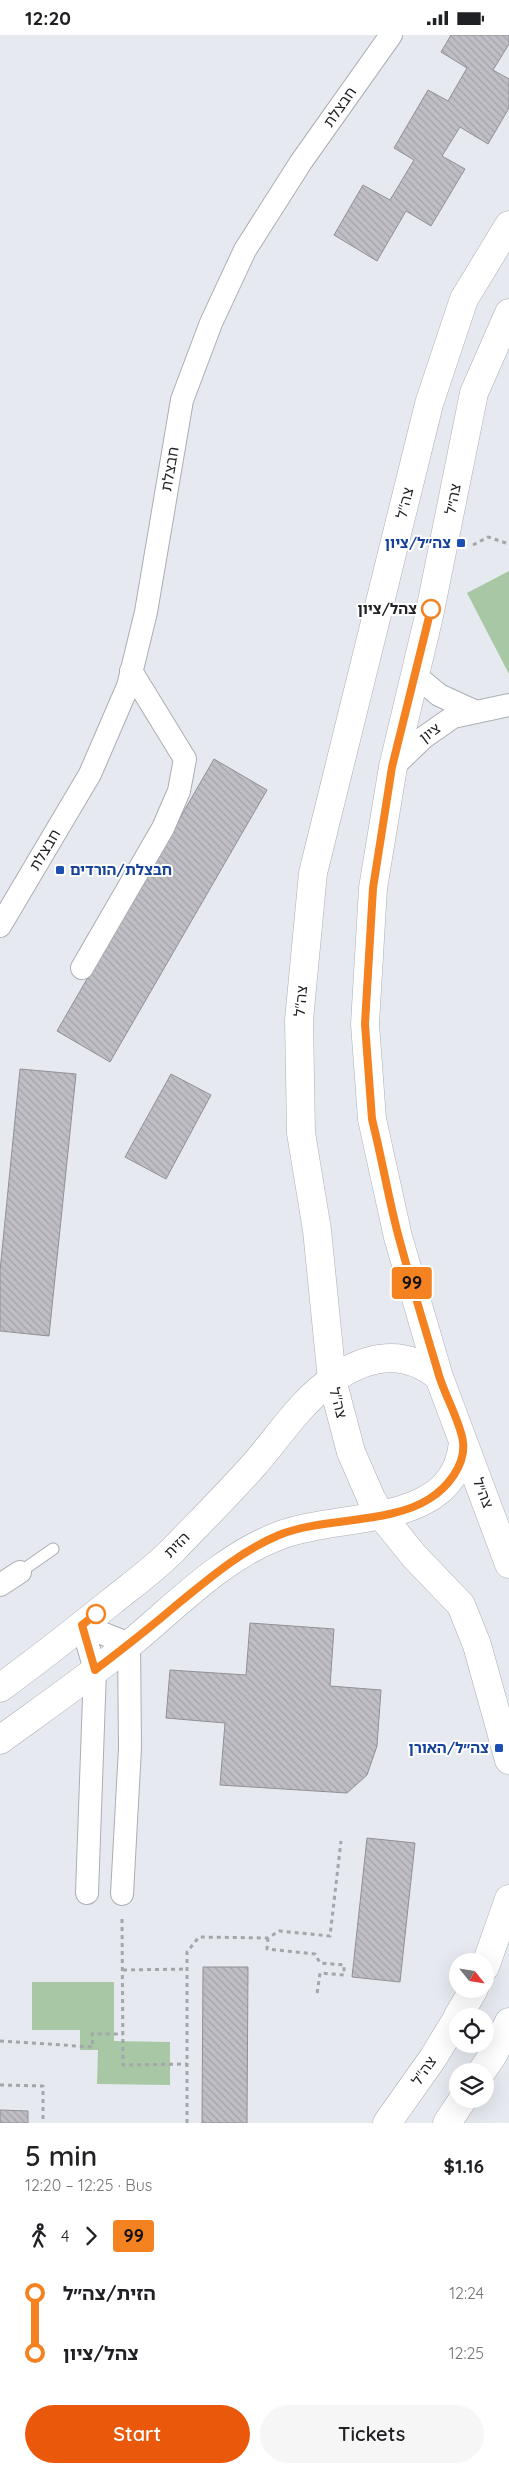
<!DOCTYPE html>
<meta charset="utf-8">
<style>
body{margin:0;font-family:Quicksand,"Noto Sans Hebrew",sans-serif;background:#f6f6f6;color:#202124;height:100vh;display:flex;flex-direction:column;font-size:19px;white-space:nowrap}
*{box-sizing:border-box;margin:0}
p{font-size:16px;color:#757577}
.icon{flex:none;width:28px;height:28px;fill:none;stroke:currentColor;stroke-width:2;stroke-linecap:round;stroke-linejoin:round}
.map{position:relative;height:2088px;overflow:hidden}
.drawer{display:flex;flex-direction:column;background:#fff;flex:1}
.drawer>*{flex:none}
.badge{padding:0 10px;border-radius:4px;font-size:18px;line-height:32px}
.needle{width:32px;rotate:120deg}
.controls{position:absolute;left:449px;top:1918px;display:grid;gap:10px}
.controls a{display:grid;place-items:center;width:45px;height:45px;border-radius:50%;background:#fff;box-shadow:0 5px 20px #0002;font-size:25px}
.map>.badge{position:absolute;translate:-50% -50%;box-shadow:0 0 0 2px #fff}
.legs{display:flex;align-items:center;gap:8px;height:55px;padding:0 25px;font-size:16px}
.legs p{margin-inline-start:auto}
.overview{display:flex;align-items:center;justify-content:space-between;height:85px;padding:0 25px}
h1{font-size:28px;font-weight:600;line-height:38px}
.action{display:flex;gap:10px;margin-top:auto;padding:10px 25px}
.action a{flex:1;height:58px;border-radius:30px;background:#ea580c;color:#fff;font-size:20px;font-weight:600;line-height:58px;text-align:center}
.action a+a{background:#f6f6f6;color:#202124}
ul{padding:0 25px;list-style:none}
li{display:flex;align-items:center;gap:18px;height:60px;font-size:19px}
li i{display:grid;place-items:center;width:8px;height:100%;margin:0 6px;background:currentColor}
li i::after{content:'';width:12px;height:12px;margin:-6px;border:4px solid;border-radius:50%;background:#fff}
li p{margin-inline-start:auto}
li:first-child i{background:linear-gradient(#0000 50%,currentColor 0)}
li:last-child i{background:linear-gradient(currentColor 50%,#0000 0)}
.status{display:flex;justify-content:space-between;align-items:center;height:35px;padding:0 25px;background:#fff;direction:ltr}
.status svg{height:14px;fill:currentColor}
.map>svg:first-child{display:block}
.park{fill:#a8c7a4}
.building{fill:url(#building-back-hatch);stroke:#919097}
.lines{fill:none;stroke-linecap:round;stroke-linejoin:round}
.lane-casing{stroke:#aaaeb4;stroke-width:13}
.street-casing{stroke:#aaaeb4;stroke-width:24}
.secondary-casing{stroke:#aaaeb4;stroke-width:29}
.path{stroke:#a3a6ab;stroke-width:3;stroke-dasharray:4 4;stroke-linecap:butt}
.lane{stroke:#fff;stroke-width:11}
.street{stroke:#fff;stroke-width:22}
.secondary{stroke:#fff;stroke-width:28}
.line-1-casing{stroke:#fff;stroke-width:11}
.line-1{stroke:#f58220;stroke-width:8}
.transit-dot{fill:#1a4fb4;stroke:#fff;stroke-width:2}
.stop-1-dot{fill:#fff;stroke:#f58220;stroke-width:2.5}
.labels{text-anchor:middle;stroke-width:4;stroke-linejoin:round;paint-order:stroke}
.street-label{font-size:15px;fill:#212225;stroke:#fff}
.transit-label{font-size:15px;font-weight:bold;fill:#164399;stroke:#fff;text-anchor:end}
.stop-label{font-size:15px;font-weight:bold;fill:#212225;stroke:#fff;text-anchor:end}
</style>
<div class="status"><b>12:20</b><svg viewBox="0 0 49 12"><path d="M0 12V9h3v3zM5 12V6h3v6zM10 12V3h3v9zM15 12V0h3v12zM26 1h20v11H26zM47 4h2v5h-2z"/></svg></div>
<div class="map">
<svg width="509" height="2088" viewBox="0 0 509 2088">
<defs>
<pattern id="building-back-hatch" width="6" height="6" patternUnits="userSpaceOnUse" patternTransform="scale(1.25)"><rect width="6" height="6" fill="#bfbec5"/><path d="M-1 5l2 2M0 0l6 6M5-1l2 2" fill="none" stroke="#a4a3a9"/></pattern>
</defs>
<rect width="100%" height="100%" fill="#e6eaf0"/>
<!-- park -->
<path class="park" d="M509,536V639L467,558Z
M32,1947H114V2006L170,2007V2050L97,2049L98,2015H80V1995H32Z"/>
<!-- building -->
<path class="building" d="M451,0H509V9L493,35L509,44V73L488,109L460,92L442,121L465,134L431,191L406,176L377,226L334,200L363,150L390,165L414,125L394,113L428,55L448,66L467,33L441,17Z
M214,724L267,755L110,1027L57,996Z
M20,1034L76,1039L49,1301L0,1296V1236Z
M171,1039L211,1060L166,1144L125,1122Z
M250,1588L334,1594L330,1651L381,1655L377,1711L367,1740L347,1758L220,1750L225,1688L166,1683L170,1635L246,1640Z
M367,1803L415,1808L400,1947L352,1942Z
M203,1932H248L247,2088H202Z
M0,2075L28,2076V2088H0Z"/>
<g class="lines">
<!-- lane casing -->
<g class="lane-casing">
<path id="lane" d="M20,1537L53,1514"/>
</g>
<!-- street casing -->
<g class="street-casing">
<path id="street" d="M415,640L439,660L474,676
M393,732L423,703L453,682L509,670
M0,891L90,739L128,651L146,577L182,365L211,288L245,215L301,127L391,0
M82,933L163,793L179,756L185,724L131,636
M0,1550L20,1537
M82,1590L129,1609L130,1713L122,1859
M82,1590L95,1635L87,1858"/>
</g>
<!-- secondary casing -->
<g class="secondary-casing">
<path id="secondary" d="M509,190L464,264L429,369L313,838L299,985L301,1098L317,1195L332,1345L351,1417L371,1463L381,1480L414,1521L461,1570L477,1610L509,1725
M509,278L474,358L429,581L393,732L373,853L365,989L372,1084L398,1202L439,1342L509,1529
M0,1653C38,1625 75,1596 111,1567C132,1550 156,1533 175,1513C201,1486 228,1459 253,1431C278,1403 300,1367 332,1345C367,1320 405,1313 439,1342
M0,1705C44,1673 88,1642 131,1608C177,1570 223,1521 281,1500C341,1477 457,1494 463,1406
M485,1932L509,1864
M458,1981L474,1954
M482,2036L493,2020L509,1987
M387,2088L433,2023L458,1982
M447,2088L463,2064"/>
</g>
<!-- path -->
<path class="path" d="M473,510L488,502L509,509
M122,1884L123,2030L187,2029
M268,1903L267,1914L315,1919L320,1928L344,1930V1940L320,1938L317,1959
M123,1935L187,1934
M0,2006L93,2012L92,1999H123
M0,2050L43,2051V2088
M187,2088V1917L199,1902L268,1903L279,1896L330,1901L341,1806"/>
<!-- lane -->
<use href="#lane" class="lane"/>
<!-- street -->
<use href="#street" class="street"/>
<!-- secondary -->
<use href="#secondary" class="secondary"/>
</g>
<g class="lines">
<!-- line-1 casing -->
<g class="line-1-casing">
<path id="line-1" d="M96,1579L82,1590L95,1635C124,1613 152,1591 180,1567C211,1542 241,1516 279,1500C324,1482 390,1489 429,1464C447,1453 466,1430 463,1407C461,1388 443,1357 438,1337C425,1293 411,1248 399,1203C390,1170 384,1135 376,1101L372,1084L365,989L373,853L392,732L431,574"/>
</g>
<!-- line-1 -->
<use href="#line-1" class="line-1"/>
</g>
<!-- markers -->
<g class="transit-dot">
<rect x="456" y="503" width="10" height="10" rx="2.5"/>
<rect x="55" y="830" width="10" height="10" rx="2.5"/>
<rect x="494" y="1708" width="10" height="10" rx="2.5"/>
</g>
<g class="stop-1-dot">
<circle cx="431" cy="574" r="9"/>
<circle cx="96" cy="1579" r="9"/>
</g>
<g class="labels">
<!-- street labels -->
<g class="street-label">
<text transform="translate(340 72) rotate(-55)" y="5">חבצלת</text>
<text transform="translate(170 434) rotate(-80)" y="5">חבצלת</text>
<text transform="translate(453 464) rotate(-79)" y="5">צה״ל</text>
<text transform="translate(405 468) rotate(-76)" y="5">צה"ל</text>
<text transform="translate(430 698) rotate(-37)" y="5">ציון</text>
<text transform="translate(45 815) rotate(-59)" y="5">חבצלת</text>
<text transform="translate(301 966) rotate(-85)" y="5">צה"ל</text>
<text transform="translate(338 1368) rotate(75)" y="5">צה"ל</text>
<text transform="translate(483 1458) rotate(69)" y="5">צה״ל</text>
<text transform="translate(177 1510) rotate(-45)" y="5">הזית</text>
<text transform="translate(424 2036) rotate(-56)" y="5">צה"ל</text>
</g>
<!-- transit labels -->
<g class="transit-label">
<text x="451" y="513">צה״ל/ציון</text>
<text x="70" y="840" text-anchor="start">חבצלת/הורדים</text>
<text x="489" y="1718">צה״ל/האורן</text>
</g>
<!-- stop labels -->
<g class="stop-label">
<text x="417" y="579">צהל/ציון</text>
</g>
</g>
</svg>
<div class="controls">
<a><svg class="needle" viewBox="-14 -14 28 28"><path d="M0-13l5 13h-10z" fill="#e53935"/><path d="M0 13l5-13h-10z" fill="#757577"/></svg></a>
<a><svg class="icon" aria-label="locate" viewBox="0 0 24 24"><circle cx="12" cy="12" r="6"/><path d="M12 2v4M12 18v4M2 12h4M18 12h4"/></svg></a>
<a><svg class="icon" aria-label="layers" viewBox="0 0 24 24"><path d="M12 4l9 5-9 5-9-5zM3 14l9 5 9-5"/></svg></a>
</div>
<b class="badge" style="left:412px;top:1248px;background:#f58220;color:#111">99</b>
</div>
<section class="drawer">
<div class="overview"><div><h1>5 min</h1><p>12:20 – 12:25 · Bus</p></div><b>$1.16</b></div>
<div class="legs"><svg class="icon" aria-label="walk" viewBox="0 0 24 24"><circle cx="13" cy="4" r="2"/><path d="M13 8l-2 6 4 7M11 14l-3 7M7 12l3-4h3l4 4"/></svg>4<svg class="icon" aria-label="forward" viewBox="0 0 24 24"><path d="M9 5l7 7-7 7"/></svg><b class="badge" style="background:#f58220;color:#111">99</b></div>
<ul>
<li><i style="color:#f58220"></i><b>הזית/צה״ל</b><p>12:24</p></li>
<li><i style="color:#f58220"></i><b>צהל/ציון</b><p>12:25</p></li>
</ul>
<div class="action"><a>Start</a><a>Tickets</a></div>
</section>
